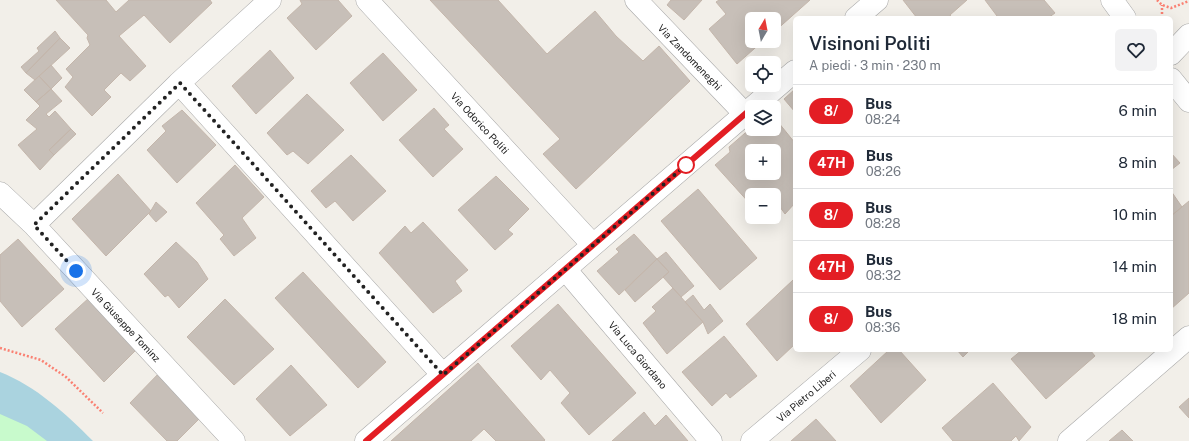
<!DOCTYPE html>
<html lang="it">
<meta charset="utf-8">
<style>
body{margin:0;font-family:"Public Sans",sans-serif;background:#f2f2f3;color:#1f2937;height:100vh;display:flex;flex-direction:column;font-size:15px;white-space:nowrap}
*{box-sizing:border-box;margin:0}
p{font-size:13px;color:#747a83}
.icon{flex:none;width:22px;height:22px;fill:none;stroke:currentColor;stroke-width:2;stroke-linecap:round;stroke-linejoin:round}
.map{position:relative;flex:1;overflow:hidden}
.drawer{position:absolute;left:793px;top:16px;width:380px;height:336px;display:flex;flex-direction:column;background:#fff;border-radius:6px;box-shadow:0 4px 16px #0002}
.drawer>*{flex:none}
.badge{padding:0 8px;border-radius:13px;font-size:14px;line-height:26px}
.needle{width:26px;rotate:10deg}
.controls{position:absolute;left:745px;top:12px;display:grid;gap:8px}
.controls a{display:grid;place-items:center;width:36px;height:36px;border-radius:6px;background:#fff;box-shadow:0 4px 16px #0002;font-size:20px}
.you{position:absolute;width:20px;height:20px;margin:-10px;border:3px solid #fff;border-radius:50%;background:#1a73e8;box-shadow:0 0 0 6px #1a73e833}
.map>.badge{position:absolute;translate:-50% -50%;box-shadow:0 0 0 2px #fff}
.round{display:grid;place-items:center;flex:none;width:42px;height:42px;border-radius:6px;background:#f2f2f3}
.head{display:flex;align-items:center;justify-content:space-between;height:68px;padding:0 16px}
h1{font-size:19px;font-weight:600;line-height:30px}
ul{padding:0;list-style:none}
li{display:flex;align-items:center;gap:12px;height:52px;padding:0 16px;border-top:1px solid #e0e1e3}
li div{flex:1}
li b{display:block;font-size:15px}
li em{font-style:normal}
li .badge{min-width:44px;font-weight:700;text-align:center}
.map>svg:first-child{display:block}
.park{fill:#c8facc}
.water{fill:#aad3df}
.building{fill:#c7bfb8;stroke:#c4b6ab;fill-rule:evenodd}
.lines{fill:none;stroke-linecap:round;stroke-linejoin:round}
.pedestrian-casing{stroke:#a9a9a9;stroke-width:23}
.minor-casing{stroke:#a9a9a9;stroke-width:23}
.tertiary-casing{stroke:#a9a9a9;stroke-width:23}
.path{stroke:#fa8072;stroke-width:2.5;stroke-dasharray:2 2;stroke-linecap:butt}
.pedestrian{stroke:#fff;stroke-width:22}
.minor{stroke:#fff;stroke-width:22}
.tertiary{stroke:#fff;stroke-width:22}
.line-casing{stroke:#fff;stroke-width:9}
.line{stroke:#e31e24;stroke-width:6}
.walk{stroke:#222;stroke-width:4;stroke-dasharray:0 7.2}
.stop-dot{fill:#fff;stroke:#e31e24;stroke-width:2}
.labels{text-anchor:middle;stroke-width:3.5;stroke-linejoin:round;paint-order:stroke}
.street-label{font-size:10px;fill:#222;stroke:#fff}
</style>
<div class="map">
<svg width="1189" height="441" viewBox="0 0 1189 441">
<rect width="100%" height="100%" fill="#f2efe9"/>
<!-- park -->
<path class="park" d="M0,400L59,441H0Z"/>
<!-- water -->
<path class="water" d="M0,372C36,386 66,414 93,441H47L27,426L0,414Z"/>
<!-- building -->
<path class="building" d="M56,0H106L116,12L129,0H210L212,3L170,43L144,15L119,36L146,66L130,81L121,73L104,90L111,97L92,116L65,87L73,77L66,69L90,45L87,38L88,35Z
M300,0H338L352,16L316,50L287,18L302,4Z
M430,0H498L547,54L595,11L616,36L643,61L659,46L690,81L576,189L543,154L560,139Z
M671,0H702L684,20L667,5Z
M719,0H810L774,32V19H752V41H763L737,64L709,29L726,14L716,2Z
M903,0H967L950,15L952,18H917Z
M985,0H1044L1055,13L1048,18H994L997,16Z
M55,31L60,38L26,73L21,67L39,51L37,48Z
M60,38L70,48L35,80L26,73Z
M270,50L294,78L256,114L232,86Z
M383,53L417,90L383,121L350,83Z
M51,65L62,78L51,89L39,76Z
M39,76L51,89L36,102L24,90Z
M51,89L62,101L46,114L49,117L55,111L71,129L49,150L54,155L40,170L18,145L37,129L26,120L40,106L36,102Z
M795,89V112L784,99Z
M307,94L344,130L308,164L293,151L287,155L267,133Z
M434,108L449,125L444,129L463,149L433,177L399,140Z
M182,110L216,145L177,183L147,150L166,131L162,126Z
M774,117L795,143V203L785,214L780,207L774,212V195H752V206L715,165L730,152L729,147L752,127V129H774ZM752,151H774V173H752Z
M71,129L76,134L54,155L49,150Z
M1171,153L1180,163L1171,170Z
M351,155L386,191L353,221L335,201L326,208L311,191Z
M235,165L264,197L242,218L256,238L234,256L220,239L224,235L196,203Z
M118,174L151,211L106,256L72,219Z
M496,176L529,209L508,230L513,234L495,250L458,210Z
M698,189L757,258L720,290L661,221Z
M1171,191L1182,207L1171,216Z
M1189,201V293L1171,309V216Z
M156,202L167,212L156,222L149,214Z
M423,222L468,270L455,281L462,291L433,313L379,253L405,226L411,233Z
M634,234L657,259L619,295L597,271L619,252L616,249Z
M18,239L64,289L22,327L0,301V255Z
M176,242L197,262L208,279L179,308L168,295L165,297L144,274Z
M666,252L694,286L681,297L663,277L669,272L657,259Z
M657,259L669,272L635,302L625,290Z
M303,272L386,362L358,388L275,298Z
M793,280L795,283V344L777,361L746,324Z
M673,288L703,322L667,354L643,323L656,311L652,307Z
M693,295L704,310L710,304L723,321L708,334L703,322L685,302Z
M90,297L137,349L104,382L55,329Z
M225,299L274,349L234,385L187,337Z
M558,304L636,393L589,435L561,403L570,393L550,370L541,380L511,346Z
M724,336L757,376L730,398L726,393L712,406L682,372Z
M889,350H899L926,380L881,423L850,386Z
M957,350H970L963,357Z
M1022,350H1090L1095,356L1046,399L1011,359Z
M478,363L545,440L544,441H496L484,429L471,441H391Z
M291,365L327,405L290,436L256,399Z
M162,370L203,415L177,441H167L130,403Z
M993,383L1031,427L1019,441L1016,436L1011,441H953L942,428Z
M1189,398V418L1179,407Z
M644,412L655,426L666,415L688,441H612Z
M816,419L836,441H791Z
M1122,430L1133,441H1109Z"/>
<g class="lines">
<!-- pedestrian casing -->
<g class="pedestrian-casing">
<path id="pedestrian" d="M636,0L745,114"/>
</g>
<!-- minor casing -->
<g class="minor-casing">
<path id="minor" d="M367,0L593,245
M856,18L877,0
M1171,54L1189,35
M179,83L443,375
M753,107L795,71
M0,193L34,225L234,441
M34,225L179,83L270,0
M565,269L711,441
M366,441L752,108
M752,441L860,350
M1069,441L1189,337"/>
</g>
<!-- tertiary casing -->
<g class="tertiary-casing">
<path id="tertiary" d="M1112,0L1125,18
M1171,79L1189,101"/>
</g>
<!-- path -->
<path class="path" d="M1157,0L1162,5L1171,8L1189,1
M1162,18V5
M0,348L41,360L66,377L103,413"/>
<!-- pedestrian -->
<use href="#pedestrian" class="pedestrian"/>
<!-- minor -->
<use href="#minor" class="minor"/>
<!-- tertiary -->
<use href="#tertiary" class="tertiary"/>
</g>
<g class="lines">
<!-- line casing -->
<g class="line-casing">
<path id="line" d="M366,441L752,108"/>
</g>
<!-- line -->
<use href="#line" class="line"/>
<!-- walk -->
<path class="walk" d="M76,271L34,225L180,83L443,375L686,165"/>
</g>
<!-- markers -->
<circle class="stop-dot" cx="686" cy="165" r="8"/>
<g class="labels">
<!-- street labels -->
<g class="street-label">
<text transform="translate(690 57) rotate(46)" y="4">Via Zandomeneghi</text>
<text transform="translate(480 123) rotate(47)" y="4">Via Odorico Politi</text>
<text transform="translate(126 325) rotate(47)" y="4">Via Giuseppe Tominz</text>
<text transform="translate(638 355) rotate(50)" y="4">Via Luca Giordano</text>
<text transform="translate(806 396) rotate(-40)" y="4">Via Pietro Liberi</text>
</g>
</g>
</svg>
<div class="controls">
<a><svg class="needle" viewBox="-14 -14 28 28"><path d="M0-13l5 13h-10z" fill="#e53935"/><path d="M0 13l5-13h-10z" fill="#747a83"/></svg></a>
<a><svg class="icon" aria-label="locate" viewBox="0 0 24 24"><circle cx="12" cy="12" r="6"/><path d="M12 2v4M12 18v4M2 12h4M18 12h4"/></svg></a>
<a><svg class="icon" aria-label="layers" viewBox="0 0 24 24"><path d="M12 4l9 5-9 5-9-5zM3 14l9 5 9-5"/></svg></a>
<a>+</a>
<a>−</a>
</div>
<div class="you" style="left:76px;top:271px"></div>
<section class="drawer">
<div class="head"><div><h1>Visinoni Politi</h1><p>A piedi · 3 min · 230 m</p></div><a class="round"><svg class="icon" aria-label="heart" viewBox="0 0 24 24"><path d="M12 20l-8-8c-3-5 5-10 8-4 3-6 11-1 8 4z"/></svg></a></div>
<ul>
<li><span class="badge" style="background:#e31e24;color:#fff">8/</span><div><b>Bus</b><p>08:24</p></div><em>6 min</em></li>
<li><span class="badge" style="background:#e31e24;color:#fff">47H</span><div><b>Bus</b><p>08:26</p></div><em>8 min</em></li>
<li><span class="badge" style="background:#e31e24;color:#fff">8/</span><div><b>Bus</b><p>08:28</p></div><em>10 min</em></li>
<li><span class="badge" style="background:#e31e24;color:#fff">47H</span><div><b>Bus</b><p>08:32</p></div><em>14 min</em></li>
<li><span class="badge" style="background:#e31e24;color:#fff">8/</span><div><b>Bus</b><p>08:36</p></div><em>18 min</em></li>
</ul>
</section>
</div>
